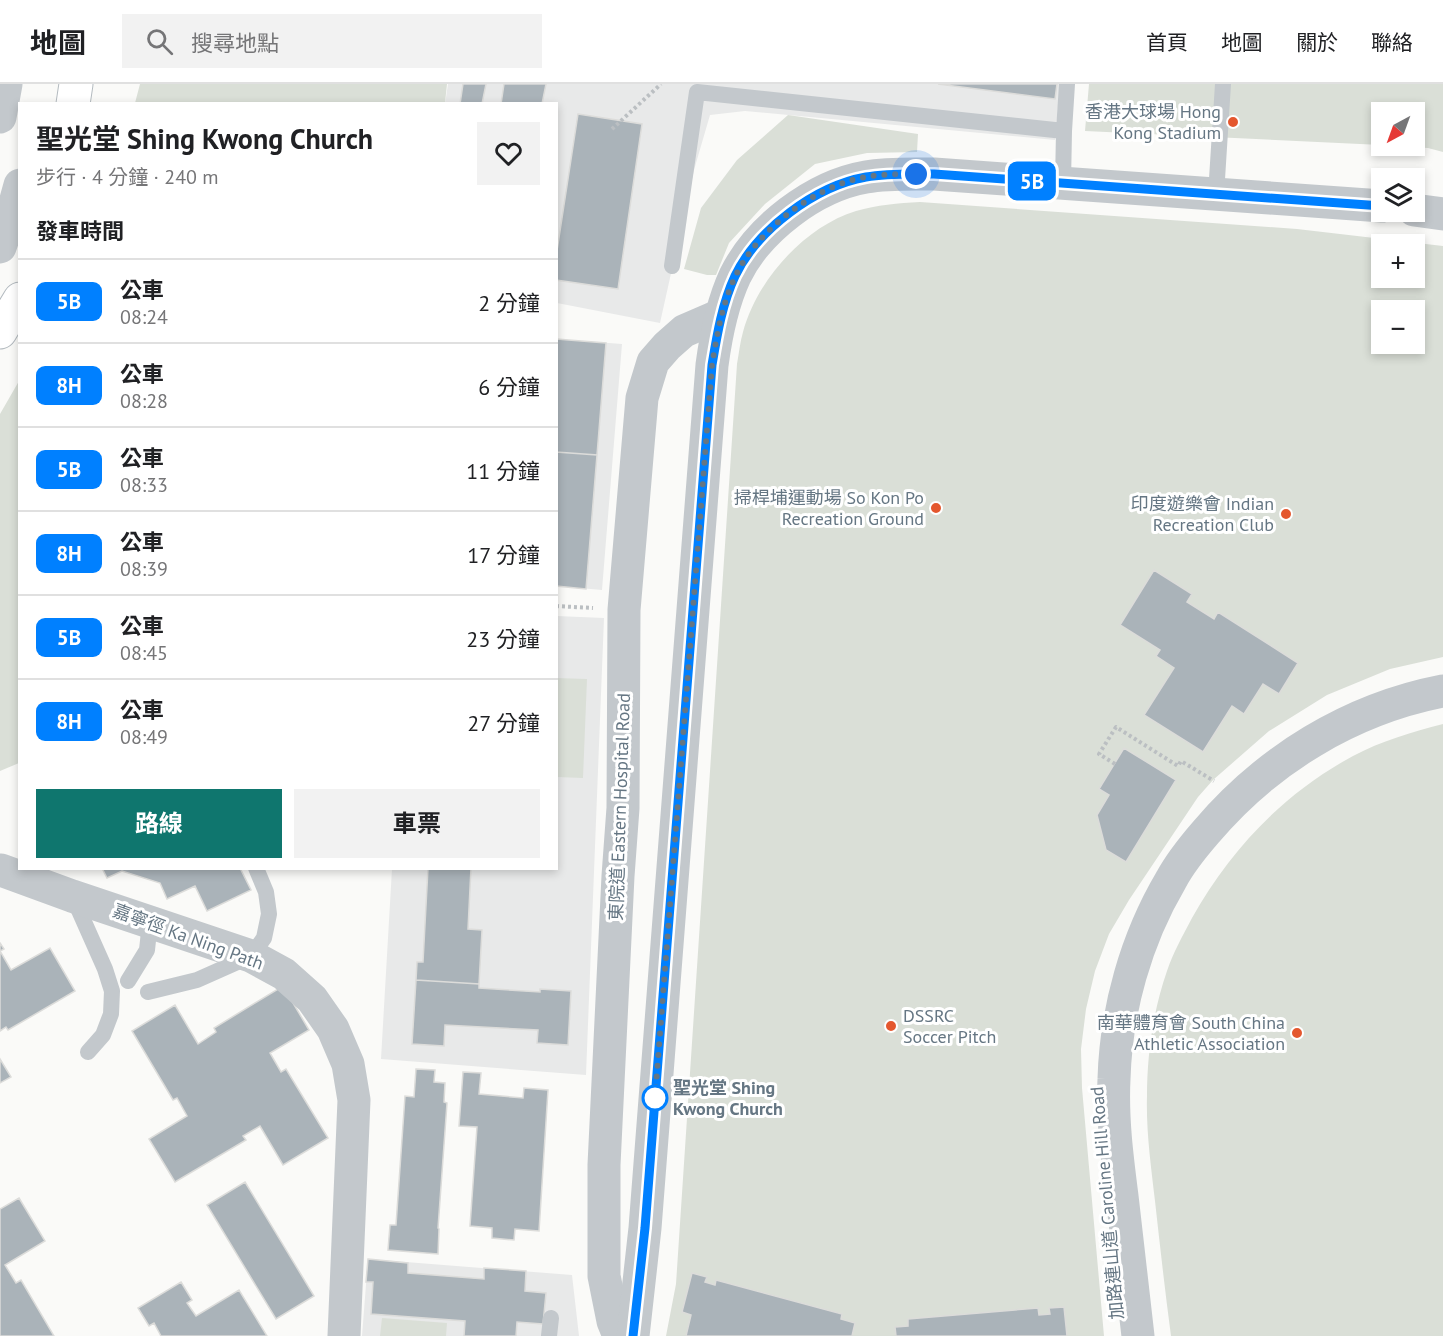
<!DOCTYPE html>
<html lang="zh-TW">
<meta charset="utf-8">
<style>
body{margin:0;font-family:"PT Sans","Noto Sans TC",sans-serif;background:#f2f2f2;color:#202124;height:100vh;display:flex;flex-direction:column;font-size:22px;white-space:nowrap}
*{box-sizing:border-box;margin:0}
p{font-size:20px;color:#757577}
.icon{flex:none;width:33px;height:33px;fill:none;stroke:currentColor;stroke-width:2;stroke-linecap:round;stroke-linejoin:round}
.map{position:relative;flex:1;overflow:hidden}
.drawer{position:absolute;left:18px;top:18px;width:540px;height:768px;display:flex;flex-direction:column;background:#fff;border-radius:0px;box-shadow:0 3px 9px #0003}
.drawer>*{flex:none}
.badge{padding:0 12px;border-radius:9px;font-size:21px;line-height:39px}
.needle{width:39px;rotate:221deg}
.fabs{position:absolute;left:1371px;top:18px;display:grid;gap:12px}
.fabs a{display:grid;place-items:center;width:54px;height:54px;border-radius:0px;background:#fff;box-shadow:0 3px 9px #0003;font-size:30px}
.you{position:absolute;width:30px;height:30px;margin:-15px;border:4px solid #fff;border-radius:50%;background:#1a73e8;box-shadow:0 0 0 9px #1a73e833}
.map>.badge{position:absolute;translate:-50% -50%;box-shadow:0 0 0 3px #fff}
h2{padding:0 18px;font-size:22px;line-height:54px}
.round{display:grid;place-items:center;flex:none;width:63px;height:63px;border-radius:0px;background:#f2f2f2}
.overview{display:flex;align-items:center;justify-content:space-between;height:102px;padding:0 18px}
h1{font-size:28px;font-weight:700;line-height:45px}
.primary-button{display:flex;gap:12px;margin-top:auto;padding:12px 18px}
.primary-button a{flex:1;height:69px;border-radius:0px;background:#0f766e;color:#fff;font-size:24px;font-weight:700;line-height:69px;text-align:center}
.primary-button a+a{background:#f2f2f2;color:#202124}
ul{padding:0;list-style:none}
li{display:flex;align-items:center;gap:18px;height:84px;padding:0 18px;border-top:2px solid #e0e0e0}
li div{flex:1}
li b{display:block;font-size:22px}
li em{font-style:normal}
li .badge{min-width:66px;font-weight:700;text-align:center}
header{display:flex;align-items:center;gap:36px;box-sizing:border-box;height:84px;padding:0 30px;background:#fff;border-bottom:2px solid #e0e0e0}
header strong{font-size:28px}
nav{display:flex;gap:33px;margin-inline-start:auto;font-size:21px}
.search{width:420px;height:54px;background:#f2f2f2;display:flex;align-items:center;gap:15px;box-sizing:border-box;padding:0 21px;border-radius:0px;color:#757577;font-size:22px}
.map>svg:first-child{display:block}
.built{fill:#e8e9e9}
.green{fill:#dadfd7;fill-rule:evenodd}
.building{fill:#aab3b9;stroke:#dcdcda;stroke-width:1.5}
.lines{fill:none;stroke-linecap:round;stroke-linejoin:round}
.secondary-casing{stroke:#b3babf;stroke-width:35}
.path{stroke:#bbbfc2;stroke-width:4;stroke-dasharray:3 3;stroke-linecap:butt}
.service{stroke:#c3c8cc;stroke-width:16}
.minor{stroke:#c3c8cc;stroke-width:33}
.tertiary{stroke:#c3c8cc;stroke-width:33}
.secondary{stroke:#fff;stroke-width:33}
.line-casing{stroke:#fff;stroke-width:14}
.line{stroke:#0080ff;stroke-width:9}
.walk{stroke:#657683;stroke-width:6;stroke-dasharray:0 10.8}
.poi-dot{fill:#e4572e;stroke:#fff;stroke-width:2}
.stop-dot{fill:#fff;stroke:#0080ff;stroke-width:3}
.labels{text-anchor:middle;stroke-width:6;stroke-linejoin:round;paint-order:stroke}
.poi-label{font-size:18px;fill:#657683;stroke:#fff;text-anchor:end}
.street-label{font-size:18px;fill:#657683;stroke:#fff}
.stop-label{font-size:18px;font-weight:bold;fill:#657683;stroke:#fff;text-anchor:start}
</style>
<header>
<strong>地圖</strong>
<div class="search"><svg class="icon" aria-label="search" viewBox="0 0 24 24"><circle cx="10" cy="10" r="6"/><path d="M15 15l6 6"/></svg>搜尋地點</div>
<nav><a>首頁</a><a>地圖</a><a>關於</a><a>聯絡</a></nav>
</header>
<div class="map">
<svg width="1443" height="1252" viewBox="0 0 1443 1252">
<rect width="100%" height="100%" fill="#fafaf8"/>
<!-- built -->
<path class="built" d="M448,0H1060L1055,56L745,27L710,31L694,86L660,239L557,219L556,20H445Z
M556,255L622,260L602,506L557,502Z
M557,532L604,534L586,991L381,975L392,785L556,784Z
M368,1175L572,1191L579,1252H362Z"/>
<!-- green -->
<path class="green" d="M140,0H447L445,19H135Z
M1089,0H1443V68L1428,64L1387,62H1414V28H1382L1381,61L1085,47Z
M788,31L918,50L917,68L867,69L815,80L765,120L729,159L716,191H707L684,185L701,124L737,76Z
M920,118L1297,145L1443,162V573L1390,585L1327,611L1269,647L1213,696L1198,713L1129,816L1109,850L1095,887L1086,925L1081,965L1082,1004L1104,1252H666L676,1200L737,280C739,269 740,258 743,248C757,196 804,143 856,127C877,121 898,119 920,118ZM1382,160H1414V194H1382ZM1382,226H1414V260H1382Z
M19,297V679L0,687V330Z
M556,594L587,595L583,694L557,693Z
M1443,640V1252H1171C1165,1207 1160,1162 1155,1117C1151,1082 1146,1047 1147,1012C1147,971 1153,927 1167,887C1173,869 1183,851 1192,834C1230,766 1284,709 1353,672C1381,657 1412,648 1443,640Z
M382,1234L447,1239L446,1252H380Z"/>
<!-- building -->
<path class="building" d="M463,0H486L482,20H460Z
M504,0H546L542,20H501Z
M938,0H1057L1055,15Z
M578,30L642,40L618,205L556,196V173Z
M556,255L606,259L597,371L556,368Z
M556,368L597,371L586,505L556,502Z
M1154,486L1192,510L1187,518L1214,535L1218,528L1298,579L1279,610L1263,600L1244,630L1232,622L1203,668L1144,631L1174,584L1156,572L1160,566L1120,541Z
M1124,664L1176,696L1126,778L1106,766L1097,731L1109,711L1099,705Z
M102,784H240L251,806L207,827L195,802L167,815L160,799L122,787L107,794Z
M428,784H471L468,845L482,846L479,900L416,896L417,878H423Z
M0,859L4,865L0,867L11,886L50,864L75,907L8,946L6,943L0,947Z
M416,896L479,900V904L540,908V905L571,907L568,961L537,959L538,946L445,941L444,962L412,960Z
M283,902L309,946L270,969L281,988L286,985L328,1054L283,1081L260,1042L243,1052L246,1056L175,1098L149,1055L187,1032L177,1014L173,1016L132,947L175,921L198,960L216,948L214,944Z
M0,975L11,993L0,999Z
M416,985L435,986L434,998L445,999L444,1018L447,1019L438,1144L439,1145L438,1170L388,1166L390,1141H396L405,1012L414,1013Z
M463,988L481,989L479,1010L523,1014L524,1004L548,1006L539,1147L515,1145L514,1156L492,1154V1144L470,1142L477,1043L459,1042Z
M245,1098L314,1212L276,1235L207,1121Z
M19,1114L45,1157L5,1181L16,1199L21,1196L54,1252H0V1125Z
M368,1175L408,1179V1189L484,1195V1184L526,1187L525,1207L546,1209L543,1240L517,1238L516,1252H464L465,1237L371,1230L373,1198H366Z
M692,1189L707,1193L705,1198L715,1201L716,1196L842,1230L841,1235L855,1239L852,1252H686L691,1231L682,1228Z
M181,1198L192,1216L187,1219L196,1232L239,1206L267,1252H161L154,1239L149,1242L138,1224Z
M1064,1223L1067,1252H896L895,1243L908,1242V1235L1038,1224L1039,1231L1050,1230L1049,1224Z"/>
<g class="lines">
<!-- secondary casing -->
<g class="secondary-casing">
<path id="secondary" d="M73,20L76,0
M0,248L20,215"/>
</g>
<!-- path -->
<path class="path" d="M612,45L661,0
M556,522L593,524
M1115,680L1099,670L1116,643L1178,682L1181,677L1214,697"/>
<!-- service -->
<path class="service" d="M1063,99L1064,47L1067,0
M1216,111L1223,0
M672,182L697,8L1064,47
M73,813L105,885L112,907L111,930L103,951L88,968
M128,897L147,866L150,838
M148,908L197,896L251,872L264,854L269,830L266,808L256,784
M549,1252L551,1234"/>
<!-- minor -->
<path class="minor" d="M0,33L6,0
M0,163L14,123L20,101
M1,786L72,812L251,872L284,890L312,915L333,945L348,980L354,1016L344,1252
M619,1252L613,1237L604,1192V1081L618,792L623,724L624,526L642,314L653,278L667,262L684,247L721,231
M1138,1252C1133,1205 1127,1159 1122,1112C1117,1073 1112,1034 1114,995C1116,926 1136,855 1171,796C1180,779 1193,763 1206,748C1267,676 1350,625 1443,607"/>
<!-- tertiary -->
<path class="tertiary" d="M1414,126L1443,130
M633,1252L645,1144L712,281C716,251 722,220 735,192C758,145 814,102 866,93C888,89 912,90 934,90L1382,122"/>
<!-- secondary -->
<use href="#secondary" class="secondary"/>
</g>
<g class="lines">
<!-- line casing -->
<g class="line-casing">
<path id="line" d="M633,1252L645,1144L712,281C717,251 722,220 735,192C757,146 815,102 866,93C888,89 912,90 934,90L1382,122"/>
</g>
<!-- line -->
<use href="#line" class="line"/>
<!-- walk -->
<path class="walk" d="M655,1014L712,281C717,251 722,220 735,193C757,146 815,102 865,93C882,90 899,90 916,90"/>
</g>
<!-- markers -->
<g class="poi-dot">
<circle cx="1233" cy="38" r="6"/>
<circle cx="936" cy="424" r="6"/>
<circle cx="1286" cy="430" r="6"/>
<circle cx="891" cy="942" r="6"/>
<circle cx="1297" cy="949" r="6"/>
</g>
<circle class="stop-dot" cx="655" cy="1014" r="12"/>
<g class="labels">
<!-- poi labels -->
<g class="poi-label">
<text x="1221" y="34">香港大球場 Hong<tspan x="1221" dy="21">Kong Stadium</tspan></text>
<text x="924" y="420">掃桿埔運動場 So Kon Po<tspan x="924" dy="21">Recreation Ground</tspan></text>
<text x="1274" y="426">印度遊樂會 Indian<tspan x="1274" dy="21">Recreation Club</tspan></text>
<text x="903" y="938" text-anchor="start">DSSRC<tspan x="903" dy="21">Soccer Pitch</tspan></text>
<text x="1285" y="945">南華體育會 South China<tspan x="1285" dy="21">Athletic Association</tspan></text>
</g>
<!-- street labels -->
<g class="street-label">
<text transform="translate(620 723) rotate(-88)" y="6">東院道 Eastern Hospital Road</text>
<text transform="translate(188 853) rotate(20)" y="6">嘉寧徑 Ka Ning Path</text>
<text transform="translate(1107 1119) rotate(-95)" y="6">加路連山道 Caroline Hill Road</text>
</g>
<!-- stop labels -->
<g class="stop-label">
<text x="673" y="1010">聖光堂 Shing<tspan x="673" dy="21">Kwong Church</tspan></text>
</g>
</g>
</svg>
<div class="fabs">
<a><svg class="needle" viewBox="-14 -14 28 28"><path d="M0-13l5 13h-10z" fill="#e53935"/><path d="M0 13l5-13h-10z" fill="#757577"/></svg></a>
<a><svg class="icon" aria-label="layers" viewBox="0 0 24 24"><path d="M12 4l9 5-9 5-9-5zM3 14l9 5 9-5"/></svg></a>
<a>+</a>
<a>−</a>
</div>
<div class="you" style="left:916px;top:90px"></div>
<b class="badge" style="left:1032px;top:97px;background:#0080ff;color:#fff">5B</b>
<section class="drawer">
<div class="overview"><div><h1>聖光堂 Shing Kwong Church</h1><p>步行 · 4 分鐘 · 240 m</p></div><a class="round"><svg class="icon" aria-label="heart" viewBox="0 0 24 24"><path d="M12 20l-8-8c-3-5 5-10 8-4 3-6 11-1 8 4z"/></svg></a></div>
<h2>發車時間</h2>
<ul>
<li><span class="badge" style="background:#0080ff;color:#fff">5B</span><div><b>公車</b><p>08:24</p></div><em>2 分鐘</em></li>
<li><span class="badge" style="background:#0080ff;color:#fff">8H</span><div><b>公車</b><p>08:28</p></div><em>6 分鐘</em></li>
<li><span class="badge" style="background:#0080ff;color:#fff">5B</span><div><b>公車</b><p>08:33</p></div><em>11 分鐘</em></li>
<li><span class="badge" style="background:#0080ff;color:#fff">8H</span><div><b>公車</b><p>08:39</p></div><em>17 分鐘</em></li>
<li><span class="badge" style="background:#0080ff;color:#fff">5B</span><div><b>公車</b><p>08:45</p></div><em>23 分鐘</em></li>
<li><span class="badge" style="background:#0080ff;color:#fff">8H</span><div><b>公車</b><p>08:49</p></div><em>27 分鐘</em></li>
</ul>
<div class="primary-button"><a>路線</a><a>車票</a></div>
</section>
</div>
